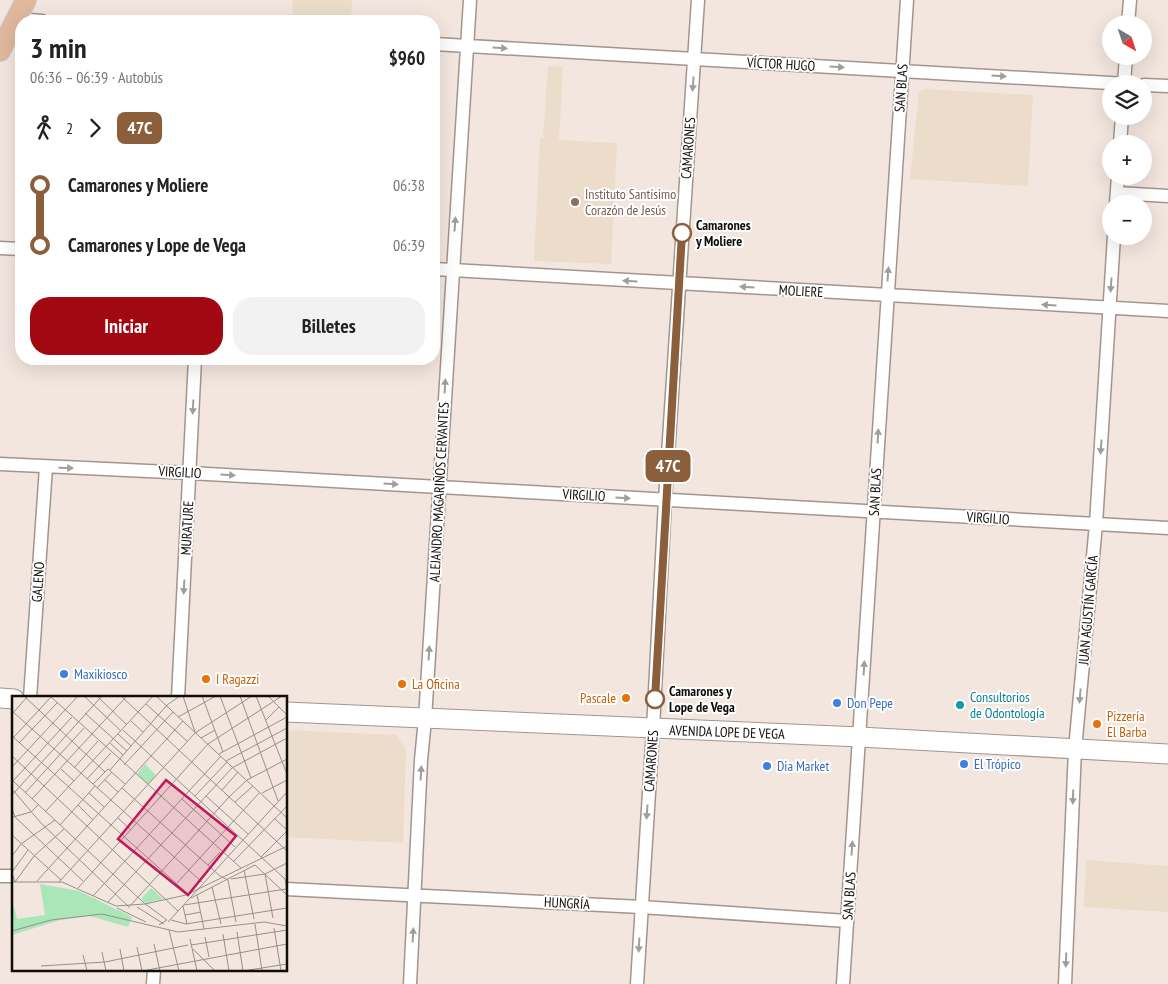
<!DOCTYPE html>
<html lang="es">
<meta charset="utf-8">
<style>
body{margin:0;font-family:"PT Sans Narrow",sans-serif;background:#f2f2f2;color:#222;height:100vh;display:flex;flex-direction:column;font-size:19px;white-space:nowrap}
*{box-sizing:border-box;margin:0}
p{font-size:16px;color:#767676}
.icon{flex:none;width:28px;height:28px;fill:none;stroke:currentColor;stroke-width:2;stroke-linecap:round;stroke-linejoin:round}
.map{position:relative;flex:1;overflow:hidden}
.drawer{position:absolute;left:15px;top:15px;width:425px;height:350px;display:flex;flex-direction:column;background:#fff;border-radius:20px;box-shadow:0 5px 20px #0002}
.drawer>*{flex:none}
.badge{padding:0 10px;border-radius:8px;font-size:18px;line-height:32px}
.needle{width:32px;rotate:141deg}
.fabs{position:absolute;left:1102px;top:15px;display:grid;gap:10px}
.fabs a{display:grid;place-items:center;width:50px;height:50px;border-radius:50%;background:#fff;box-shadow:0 5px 20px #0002;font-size:25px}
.map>.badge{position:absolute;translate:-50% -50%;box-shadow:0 0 0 2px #fff}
.legs{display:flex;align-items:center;gap:8px;height:55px;padding:0 15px;font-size:16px}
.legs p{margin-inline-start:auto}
.overview{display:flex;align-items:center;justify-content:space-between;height:85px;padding:0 15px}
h1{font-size:28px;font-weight:700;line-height:38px}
.action{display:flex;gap:10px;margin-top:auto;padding:10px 15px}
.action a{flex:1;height:58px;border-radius:20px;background:#a20812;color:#fff;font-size:20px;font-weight:700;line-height:58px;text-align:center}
.action a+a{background:#f2f2f2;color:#222}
ul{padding:0 15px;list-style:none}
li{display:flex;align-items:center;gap:18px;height:60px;font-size:19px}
li i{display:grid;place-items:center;width:8px;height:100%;margin:0 6px;background:currentColor}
li i::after{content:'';width:12px;height:12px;margin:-6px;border:4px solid;border-radius:50%;background:#fff}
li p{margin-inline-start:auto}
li:first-child i{background:linear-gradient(#0000 50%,currentColor 0)}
li:last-child i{background:linear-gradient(currentColor 50%,#0000 0)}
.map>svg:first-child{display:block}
.education{fill:#ebddca}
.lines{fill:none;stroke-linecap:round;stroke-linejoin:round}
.minor-casing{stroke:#a1968f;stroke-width:15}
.secondary-casing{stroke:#a1968f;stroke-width:21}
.primary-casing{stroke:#cacac9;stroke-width:22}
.minor{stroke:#fff;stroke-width:12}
.secondary{stroke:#fff;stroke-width:19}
.primary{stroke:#e0b89e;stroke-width:20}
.oneway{fill:#9f9e9d}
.line-1-casing{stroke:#fff;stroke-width:11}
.line-1{stroke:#8b5e3c;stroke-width:8}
.education-dot{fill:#8d6e63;stroke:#fff;stroke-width:2}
.stop-1-dot{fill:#fff;stroke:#8b5e3c;stroke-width:2.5}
.shop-dot{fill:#3f7fe0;stroke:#fff;stroke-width:2}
.food-dot{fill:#e8710a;stroke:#fff;stroke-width:2}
.culture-dot{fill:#0f9aa8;stroke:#fff;stroke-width:2}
.labels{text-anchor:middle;stroke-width:4;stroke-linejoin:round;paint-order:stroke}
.street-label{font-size:14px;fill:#0f0c09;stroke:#fff}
.education-label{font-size:14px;fill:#785e54;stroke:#fff;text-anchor:start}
.stop-label{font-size:14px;font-weight:bold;fill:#0f0c09;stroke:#fff;text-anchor:start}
.shop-label{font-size:14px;fill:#366cbe;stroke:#fff;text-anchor:start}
.food-label{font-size:14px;fill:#c56008;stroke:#fff;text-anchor:start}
.culture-label{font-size:14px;fill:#0d838f;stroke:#fff;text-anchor:start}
.inset-road{fill:none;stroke:#988f89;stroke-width:1}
.view{fill:#c2185b;fill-opacity:0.15;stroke:#c2185b;stroke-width:2.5}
.inset-edge{fill:none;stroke:#0f0c09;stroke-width:2.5}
</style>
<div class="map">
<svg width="1168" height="984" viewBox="0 0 1168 984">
<rect width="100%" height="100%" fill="#f3e6df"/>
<!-- education -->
<path class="education" d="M293,0H352L351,21L292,20Z
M548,66L563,67L559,140L617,143L611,264L534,261L540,138H543Z
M924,89L1033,95L1028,186L910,179L919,92Z
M286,730L396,735L406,750L403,843L286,837Z
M1086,860L1168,866V912L1084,907Z"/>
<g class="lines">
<!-- minor casing -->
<g class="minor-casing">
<path id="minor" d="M16,19L42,21
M1128,24L1130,0
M434,44L1127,84
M1124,84L1126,56
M1144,85L1168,86
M1120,144L1122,116
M1117,193L1168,196
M1116,204L1118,176
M0,248L21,249
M434,269L1168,311
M0,464L190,473L1168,528
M30,698L46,467
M178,698L195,359
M0,876H14
M286,889L641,907L847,921
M153,984L154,970
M410,984L421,760L425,719L470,0
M637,984L653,729L665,500L698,0
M843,984L907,0
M1065,984L1075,749L1096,524L1114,236"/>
</g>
<!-- secondary casing -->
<g class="secondary-casing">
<path id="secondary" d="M0,698L14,699
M286,712L860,737L1168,754"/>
</g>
<!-- primary casing -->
<g class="primary-casing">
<path id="primary" d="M0,51L26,0"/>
</g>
<!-- minor -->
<use href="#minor" class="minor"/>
<!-- secondary -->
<use href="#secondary" class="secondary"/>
<!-- primary -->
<use href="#primary" class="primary"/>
</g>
<!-- one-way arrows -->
<defs><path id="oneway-solid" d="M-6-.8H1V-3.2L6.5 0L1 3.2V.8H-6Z" transform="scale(1.25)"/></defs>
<g class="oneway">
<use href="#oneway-solid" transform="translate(500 48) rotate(3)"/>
<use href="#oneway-solid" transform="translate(837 67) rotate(3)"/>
<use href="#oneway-solid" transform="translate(999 76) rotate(3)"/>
<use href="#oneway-solid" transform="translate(693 84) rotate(94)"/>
<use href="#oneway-solid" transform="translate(455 224) rotate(-86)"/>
<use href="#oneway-solid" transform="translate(888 274) rotate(-86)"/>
<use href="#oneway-solid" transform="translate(630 281) rotate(-177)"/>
<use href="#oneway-solid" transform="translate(1111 285) rotate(94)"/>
<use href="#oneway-solid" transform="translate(747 287) rotate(-177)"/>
<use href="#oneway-solid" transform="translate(1049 305) rotate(-177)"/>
<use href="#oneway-solid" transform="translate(445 386) rotate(-87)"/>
<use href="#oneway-solid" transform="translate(193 407) rotate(93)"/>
<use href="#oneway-solid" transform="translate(878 436) rotate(-87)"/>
<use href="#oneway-solid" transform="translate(1101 447) rotate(94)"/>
<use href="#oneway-solid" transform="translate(66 468) rotate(2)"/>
<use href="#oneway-solid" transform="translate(228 475) rotate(3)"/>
<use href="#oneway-solid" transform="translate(391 484) rotate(3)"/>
<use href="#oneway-solid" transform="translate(623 498) rotate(3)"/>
<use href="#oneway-solid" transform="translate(184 587) rotate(93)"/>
<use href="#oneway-solid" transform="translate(429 653) rotate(-87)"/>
<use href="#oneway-solid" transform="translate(864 668) rotate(-87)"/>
<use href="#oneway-solid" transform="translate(1080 696) rotate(95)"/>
<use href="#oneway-solid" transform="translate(421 773) rotate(-87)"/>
<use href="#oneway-solid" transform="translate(1073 797) rotate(92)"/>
<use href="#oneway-solid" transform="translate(647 812) rotate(94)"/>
<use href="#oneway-solid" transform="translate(852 848) rotate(-86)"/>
<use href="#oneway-solid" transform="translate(413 935) rotate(-87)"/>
<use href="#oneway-solid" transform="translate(639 945) rotate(93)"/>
<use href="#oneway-solid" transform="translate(1066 960) rotate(92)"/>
</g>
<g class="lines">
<!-- line-1 casing -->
<g class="line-1-casing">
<path id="line-1" d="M655,699L682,233"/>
</g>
<!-- line-1 -->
<use href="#line-1" class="line-1"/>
</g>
<!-- markers -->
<circle class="education-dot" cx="575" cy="202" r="5"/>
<g class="stop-1-dot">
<circle cx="682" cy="233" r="9"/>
<circle cx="655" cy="699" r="9"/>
</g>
<g class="shop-dot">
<circle cx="64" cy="674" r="5"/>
<circle cx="837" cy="703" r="5"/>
<circle cx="964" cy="764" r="5"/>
<circle cx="767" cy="766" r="5"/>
</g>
<g class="food-dot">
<circle cx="206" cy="679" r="5"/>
<circle cx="402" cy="684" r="5"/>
<circle cx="626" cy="698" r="5"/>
<circle cx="1097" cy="724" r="5"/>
</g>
<circle class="culture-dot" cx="960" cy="705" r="5"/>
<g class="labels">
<!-- street labels -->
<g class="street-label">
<text transform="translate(781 64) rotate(3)" y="5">VÍCTOR HUGO</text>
<text transform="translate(901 88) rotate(-86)" y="5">SAN BLAS</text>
<text transform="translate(688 148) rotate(-86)" y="5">CAMARONES</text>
<text transform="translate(801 291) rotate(3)" y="5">MOLIERE</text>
<text transform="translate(180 472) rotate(3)" y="5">VIRGILIO</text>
<text transform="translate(439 492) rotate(-87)" y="5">ALEJANDRO MAGARIÑOS CERVANTES</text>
<text transform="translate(875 492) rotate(-87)" y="5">SAN BLAS</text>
<text transform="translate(584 495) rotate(3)" y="5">VIRGILIO</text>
<text transform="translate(988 518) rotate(4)" y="5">VIRGILIO</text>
<text transform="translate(187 528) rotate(-87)" y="5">MURATURE</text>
<text transform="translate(38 582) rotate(-86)" y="5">GALENO</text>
<text transform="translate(1088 610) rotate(-85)" y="5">JUAN AGUSTÍN GARCÍA</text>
<text transform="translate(727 732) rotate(2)" y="5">AVENIDA LOPE DE VEGA</text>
<text transform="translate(651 761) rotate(-86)" y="5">CAMARONES</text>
<text transform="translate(849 896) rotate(-86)" y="5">SAN BLAS</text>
<text transform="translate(567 903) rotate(3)" y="5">HUNGRÍA</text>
</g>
<!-- education labels -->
<g class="education-label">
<text x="585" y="199">Instituto Santísimo<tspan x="585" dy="16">Corazón de Jesús</tspan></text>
</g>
<!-- stop labels -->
<g class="stop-label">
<text x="696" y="230">Camarones<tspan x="696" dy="16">y Moliere</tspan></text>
<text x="669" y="696">Camarones y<tspan x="669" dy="16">Lope de Vega</tspan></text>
</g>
<!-- shop labels -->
<g class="shop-label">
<text x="74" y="679">Maxikiosco</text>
<text x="847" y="708">Don Pepe</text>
<text x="974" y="769">El Trópico</text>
<text x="777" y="771">Dia Market</text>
</g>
<!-- food labels -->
<g class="food-label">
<text x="216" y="684">I Ragazzi</text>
<text x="412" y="689">La Oficina</text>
<text x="616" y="703" text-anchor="end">Pascale</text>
<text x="1107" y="721">Pizzería<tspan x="1107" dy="16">El Barba</tspan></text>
</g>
<!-- culture labels -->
<g class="culture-label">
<text x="970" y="702">Consultorios<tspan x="970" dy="16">de Odontología</tspan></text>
</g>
</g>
<!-- overview -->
<g transform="translate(12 696)">
<rect width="275" height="275" fill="#f3e6df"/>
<path d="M133,68L144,79L136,88L125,78ZM28,188L67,195L120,221L116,231L78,220L48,224L0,239V203L5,223L33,219ZM139,192L151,203L134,207L129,203Z" fill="#aae6b8"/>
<path class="inset-road" d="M12,0L93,76M38,0L229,172M72,0L109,35M85,0L115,29M109,0L275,155M144,0L275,122M171,0L183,36M190,0L211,56M208,0L239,82M228,0L266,105M244,0L275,78M256,0L275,19M134,8L175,45M0,15L190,186M73,17L115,55M0,18L16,0M166,21L204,0M254,24L267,11M119,25L131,36M111,34L273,183L275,196M106,38L119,50M0,40L176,198M1,42L39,1M189,42L203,34M7,47L45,7M98,47L111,59M207,58L275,21M0,60L166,215M214,65L275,32M112,69L161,16M0,71L66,0M62,72L86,45M49,73L62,85M98,74L155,9L168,0M75,83L99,57M0,84L132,207L155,224L147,229M93,84L106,96M1,85L60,21M81,88L96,73L113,88M85,92L100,76M110,92L208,180L216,184L224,226M0,93L29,127L118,212M210,94L226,76M13,97L72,32M77,97L92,111M250,97L275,84M0,99L90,0M183,100L215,66M194,100L236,138M20,103L115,0M170,103L223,151M223,106L241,90M66,109L81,124M0,113L3,121L71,185M33,116L141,0M1,121L19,116L26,109M106,122L119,134M263,123L275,134M48,129L83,90M0,139L49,184M0,160L9,148L43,124M249,161L275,135M221,166L275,110M196,169L208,156M243,169L275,199M232,174L242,223M0,176L16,154M0,177L3,186L22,160L52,133M253,178L261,222M219,183L253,178L275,167M25,185L171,25M0,186H50L104,210L133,208L174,199L275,150M47,186L183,37L240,0M165,187L248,96M200,191L209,228M66,192L196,48L270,0M185,199L192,233M81,200L209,60M179,202L243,169M96,206L220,72L275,42M172,209L274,193M118,210L217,101L235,84L275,63M171,210L175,228M125,211L152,228M105,212L134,226M173,219L189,216M159,224L174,228L275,212M156,226L275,96M243,228L250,275M262,232L269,275M157,234L167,275M0,235L39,224L90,218L166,236L252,226L275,230M225,236L231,275M211,238L217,275M193,241L197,261M178,243L185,275M142,248L148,275M179,249L275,234M125,251L130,275M108,253L112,275M181,253L203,275M90,256L94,275M71,259L75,275M29,270L93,266L176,249M130,275L275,248M231,275L275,268"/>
<path class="view" d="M154,84L224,140L176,199L106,143Z"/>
<rect width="275" height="275" class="inset-edge"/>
</g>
</svg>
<div class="fabs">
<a><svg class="needle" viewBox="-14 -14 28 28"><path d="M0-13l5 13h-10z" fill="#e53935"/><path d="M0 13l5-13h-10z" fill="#767676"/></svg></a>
<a><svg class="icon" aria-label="layers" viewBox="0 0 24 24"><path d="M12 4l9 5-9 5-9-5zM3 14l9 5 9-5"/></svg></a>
<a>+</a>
<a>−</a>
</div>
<b class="badge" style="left:668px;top:466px;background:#8b5e3c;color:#fff">47C</b>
<section class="drawer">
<div class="overview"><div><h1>3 min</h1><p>06:36 – 06:39 · Autobús</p></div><b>$960</b></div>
<div class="legs"><svg class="icon" aria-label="walk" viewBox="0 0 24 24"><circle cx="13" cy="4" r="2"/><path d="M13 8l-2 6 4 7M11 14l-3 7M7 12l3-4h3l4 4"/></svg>2<svg class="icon" aria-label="forward" viewBox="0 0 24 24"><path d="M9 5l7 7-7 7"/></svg><b class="badge" style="background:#8b5e3c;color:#fff">47C</b></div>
<ul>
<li><i style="color:#8b5e3c"></i><b>Camarones y Moliere</b><p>06:38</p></li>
<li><i style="color:#8b5e3c"></i><b>Camarones y Lope de Vega</b><p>06:39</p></li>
</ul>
<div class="action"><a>Iniciar</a><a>Billetes</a></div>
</section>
</div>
